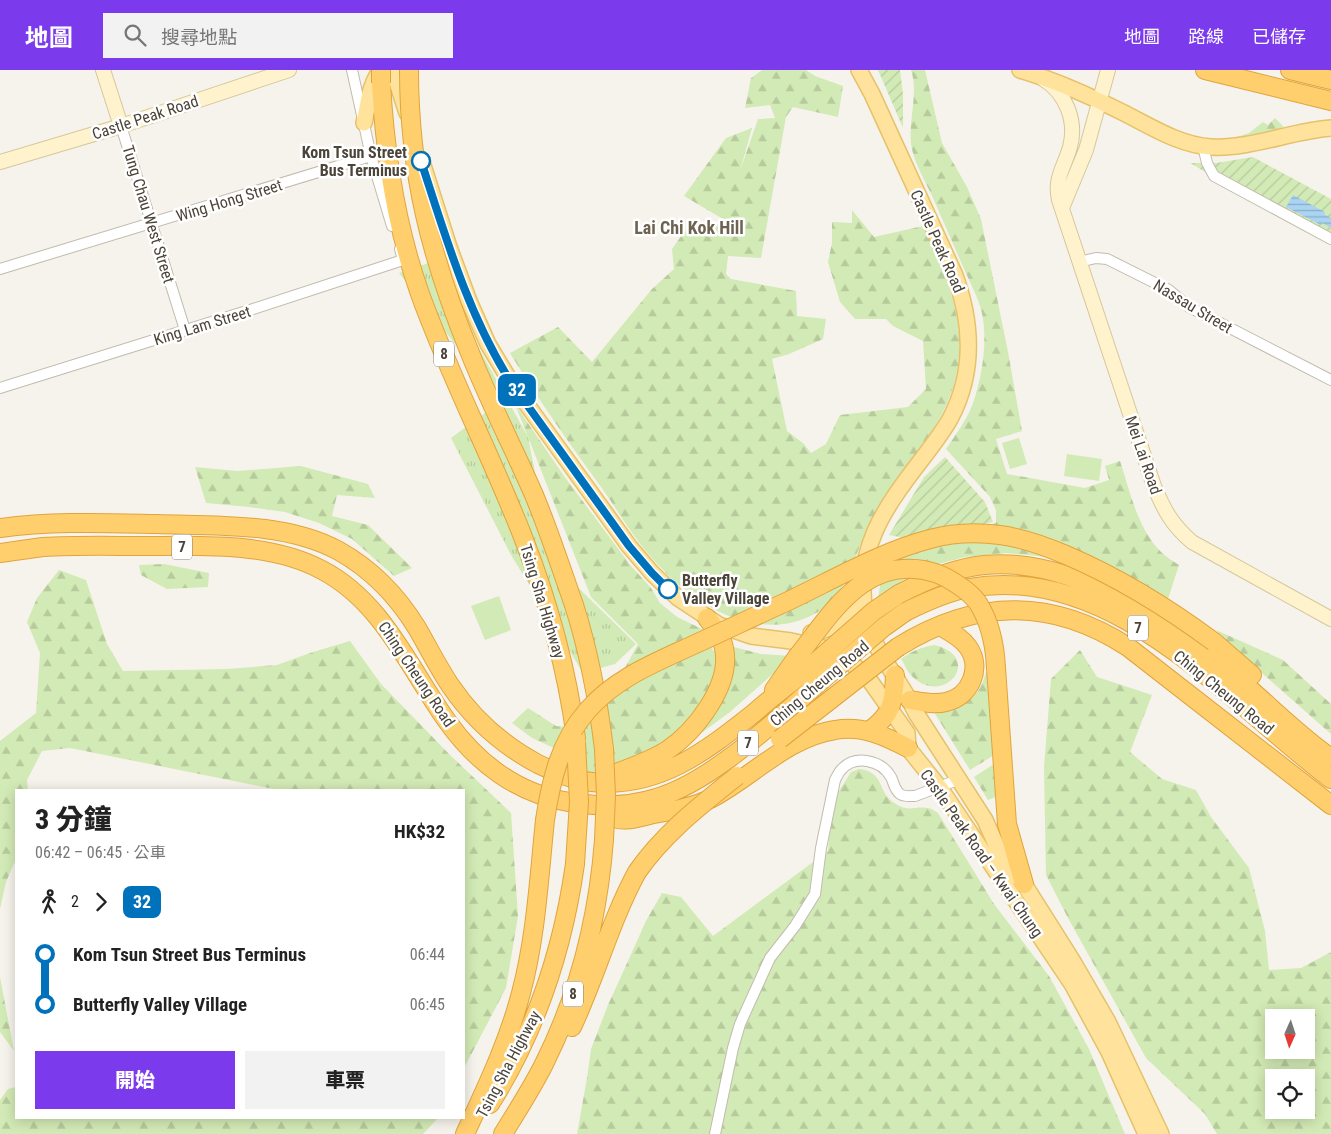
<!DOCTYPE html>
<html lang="zh-TW">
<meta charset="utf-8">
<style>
body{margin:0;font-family:"Roboto Condensed","Noto Sans TC",sans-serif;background:#f2f2f2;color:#222;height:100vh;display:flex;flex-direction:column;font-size:19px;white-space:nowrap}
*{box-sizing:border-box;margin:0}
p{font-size:16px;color:#767676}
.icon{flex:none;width:28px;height:28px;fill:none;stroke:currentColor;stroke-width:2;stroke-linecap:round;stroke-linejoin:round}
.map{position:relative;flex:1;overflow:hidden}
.panel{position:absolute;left:15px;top:719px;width:450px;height:330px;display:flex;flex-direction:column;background:#fff;border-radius:0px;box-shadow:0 2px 12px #0003}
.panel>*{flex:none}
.badge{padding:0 10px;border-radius:8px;font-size:18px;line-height:32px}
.needle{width:32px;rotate:183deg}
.controls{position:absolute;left:1265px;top:939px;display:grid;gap:10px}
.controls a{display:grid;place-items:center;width:50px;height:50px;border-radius:0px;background:#fff;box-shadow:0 2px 12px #0003;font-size:25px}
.map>.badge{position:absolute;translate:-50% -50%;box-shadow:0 0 0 2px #fff}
.legs{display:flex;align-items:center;gap:8px;height:55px;padding:0 20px;font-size:16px}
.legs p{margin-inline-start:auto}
.overview{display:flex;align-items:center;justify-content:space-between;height:85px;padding:0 20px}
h1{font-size:28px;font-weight:800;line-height:38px}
.primary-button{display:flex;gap:10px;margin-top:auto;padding:10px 20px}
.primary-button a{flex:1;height:58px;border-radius:0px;background:#7c3aed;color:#fff;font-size:20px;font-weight:800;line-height:58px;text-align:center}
.primary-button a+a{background:#f2f2f2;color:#222}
ul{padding:0 20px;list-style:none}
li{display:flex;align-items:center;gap:18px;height:50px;font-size:19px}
li i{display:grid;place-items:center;width:8px;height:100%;margin:0 6px;background:currentColor}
li i::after{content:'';width:12px;height:12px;margin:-6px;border:4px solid;border-radius:50%;background:#fff}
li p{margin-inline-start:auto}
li:first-child i{background:linear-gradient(#0000 50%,currentColor 0)}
li:last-child i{background:linear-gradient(currentColor 50%,#0000 0)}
header{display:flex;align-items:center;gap:30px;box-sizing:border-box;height:70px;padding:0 25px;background:#7c3aed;color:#fff}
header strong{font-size:24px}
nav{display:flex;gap:28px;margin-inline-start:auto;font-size:18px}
.search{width:350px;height:45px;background:#f2f2f2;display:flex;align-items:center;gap:12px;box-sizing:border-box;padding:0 18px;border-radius:0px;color:#767676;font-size:19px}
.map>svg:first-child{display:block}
.forest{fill:url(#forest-firs);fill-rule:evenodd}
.park{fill:url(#park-tufts)}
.garden{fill:url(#garden-furrows)}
.pitch{fill:#d2eab5}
.water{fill:url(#water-rules)}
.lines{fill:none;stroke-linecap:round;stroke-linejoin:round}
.street-casing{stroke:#c2bbae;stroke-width:12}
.secondary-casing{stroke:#d6c79b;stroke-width:16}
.primary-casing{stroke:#e6c16a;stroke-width:18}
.highway-casing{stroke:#e0a43c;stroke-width:20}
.street{stroke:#fff;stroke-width:10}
.secondary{stroke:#fff3cd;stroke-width:14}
.primary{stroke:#ffe39c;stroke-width:15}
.highway{stroke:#ffcf6e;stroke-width:18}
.highway-bridge-casing{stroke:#e0a43c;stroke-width:20;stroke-linecap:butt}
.highway-bridge{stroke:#ffcf6e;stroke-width:18}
.line-1-casing{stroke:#fff;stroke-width:11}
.line-1{stroke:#0072bc;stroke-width:8}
.stop-1-dot{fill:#fff;stroke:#0072bc;stroke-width:2.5}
.labels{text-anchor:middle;stroke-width:5;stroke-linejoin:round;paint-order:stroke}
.shield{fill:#fff;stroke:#817c74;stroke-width:1}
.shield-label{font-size:15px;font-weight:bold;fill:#4b4439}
.street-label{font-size:16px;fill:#4b4439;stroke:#fff}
.stop-label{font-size:16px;font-weight:bold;fill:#4b4439;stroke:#fff;text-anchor:end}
.neighbourhood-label{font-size:18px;font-weight:bold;fill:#6e6250;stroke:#fff}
</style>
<header>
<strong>地圖</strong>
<div class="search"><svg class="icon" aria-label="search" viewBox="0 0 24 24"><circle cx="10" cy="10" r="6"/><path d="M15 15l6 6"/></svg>搜尋地點</div>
<nav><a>地圖</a><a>路線</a><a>已儲存</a></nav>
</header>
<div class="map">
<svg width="1331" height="1064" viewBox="0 0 1331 1064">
<defs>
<pattern id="forest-firs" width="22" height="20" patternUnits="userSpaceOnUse" patternTransform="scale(1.25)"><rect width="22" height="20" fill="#d2eab5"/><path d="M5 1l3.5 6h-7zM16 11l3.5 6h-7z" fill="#b6ca9c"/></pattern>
<pattern id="park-tufts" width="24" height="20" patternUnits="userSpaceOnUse" patternTransform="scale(1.25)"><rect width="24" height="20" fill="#d2eab5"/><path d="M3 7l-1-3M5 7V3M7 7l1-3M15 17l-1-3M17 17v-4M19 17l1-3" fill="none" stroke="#b6ca9c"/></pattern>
<pattern id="garden-furrows" width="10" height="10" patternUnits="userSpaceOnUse" patternTransform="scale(1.25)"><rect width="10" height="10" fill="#d2eab5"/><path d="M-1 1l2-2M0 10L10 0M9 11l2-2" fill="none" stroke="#b6ca9c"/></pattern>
<pattern id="water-rules" width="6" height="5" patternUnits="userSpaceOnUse" patternTransform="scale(1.25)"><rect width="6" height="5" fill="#a9d4f2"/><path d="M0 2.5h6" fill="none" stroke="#8caec5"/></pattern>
</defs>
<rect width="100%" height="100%" fill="#f6f3ec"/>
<!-- forest -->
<path class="forest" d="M762,0H806L815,6L843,16L838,47L793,37L786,47L761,188L728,186L726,204L731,209L796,221L797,246L826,249L823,269L789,284L772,289L787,361L803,373L811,383L826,374L840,345L908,337L926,319L923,271L893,256L886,249H855L840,232L828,192L832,173V152L852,153V140L874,167L923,156C944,199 965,246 958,295C950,356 900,397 871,450C859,473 849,515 831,532C805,556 770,560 737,549C699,537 665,505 641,475C626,456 615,436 601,417C569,373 538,329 510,283L558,257L592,292L652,219L674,199L672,179L684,162L711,152L721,155L723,149L684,126L726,68L752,58L740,101L758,49L775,48L770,35L745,38L751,8Z
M911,0H925L942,73L967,117L981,149L1008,282L1022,361L996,369L1007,404L1085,418L1109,410L1105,396L1120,391C1130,421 1137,458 1161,482C1166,487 1173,491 1179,495L1167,532L1048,487L1006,483L965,487L935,495L903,510L878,528L886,479L996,453V440L990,427L946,379C956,364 967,350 973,333C983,305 989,264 980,236C976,224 970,212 965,201C955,179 946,157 936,135C929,117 918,101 913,83C905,56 920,27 911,0Z
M1275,48L1284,57L1235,71L1234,68L1249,63L1263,52L1268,55Z
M515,334L564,406L631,496L651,518L660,533L677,547L702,559L709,566L713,581L734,577L761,584L791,586L775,602L730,642L685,675L647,696L572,708L567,684L532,668L512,653L528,638L556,656L569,657L588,653L603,638L638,574L591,527Z
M301,396L368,414L375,428L337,425L332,446L368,455L412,498L394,506L352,469L319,453L285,442L249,437L206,433L195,397L237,401Z
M164,494L209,503L208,517L167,519L141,505L139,495Z
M59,500L86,510L107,574L123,601L227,599L277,595L313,582L350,571L381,614L449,684L511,743L518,846L506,918L464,998V720H279L70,678L42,681L27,710L28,720H16V789L6,812L0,839V671L36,643L40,583L27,552L37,528Z
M1216,560L1283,590L1331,634V664L1246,589Z
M935,575C986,588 941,641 909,603C906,599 904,593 901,589C912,581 921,577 935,575Z
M1080,580L1097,607L1152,625L1130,682L1162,709L1196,720L1211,747L1249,798L1265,861L1269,900L1301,898L1331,882V1064H1217L1205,1044L1146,988L1068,848L1046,805L1044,697L1051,609ZM1274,948H1306V980H1274ZM1274,1008H1306V1040H1274Z
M991,601L995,682L991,687L970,700L932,639C961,637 978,633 986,602Z
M997,692L1000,725L988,730L974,707Z
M859,699C885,702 877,721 893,732C908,743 913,736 927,738C931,738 935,741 938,743L994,834L1049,906L1089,979L1125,1064H577L587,1008L591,979L608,935L628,891L646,851L662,823L681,827L713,866L828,781L832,732L851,702Z
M0,907L14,981L0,962Z
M16,1017V1048H438L423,1064H0V1030L8,1019Z"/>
<!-- park -->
<path class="park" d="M431,192L528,367L553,493L636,574L615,594L583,603L511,485L451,368L485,343L459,279L399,203Z"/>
<!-- garden -->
<path class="garden" d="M878,0H900L903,24V58Z
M1253,87L1331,129V172L1248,127L1190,93H1216Z
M945,387L985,432L993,452L910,469L889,465L924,407Z"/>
<!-- pitch -->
<path class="pitch" d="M1019,368L1027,394L1010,399L1002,373Z
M1067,384L1102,389L1099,411L1064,406Z
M499,526L511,560L485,570L471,536Z"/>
<!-- water -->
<path class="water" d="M1293,125L1325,142L1324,144L1331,148V158L1322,153L1321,155L1286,137Z"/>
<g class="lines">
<!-- street casing -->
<g class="street-casing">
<path id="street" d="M352,0L371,86L392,156
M121,56L185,260
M1203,76L1207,93L1214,106L1331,169
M1079,192L1096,188L1107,189L1169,220L1189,237L1331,310
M0,199L371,86
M0,318L250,240L403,190L400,179
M715,1064L733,978L740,954L770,888L795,856L815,824L821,778L835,710C837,706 839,702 841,700C855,684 881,690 891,707C894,713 894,719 900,724C904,727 910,726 915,726L960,709"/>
</g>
<!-- secondary casing -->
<g class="secondary-casing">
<path id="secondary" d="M103,0L121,56
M1043,9C1066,23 1077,51 1070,77C1064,98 1054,108 1059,130L1154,416C1164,440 1172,455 1192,472L1331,549
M0,92L121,56L289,0
M1062,138L1086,80L1108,0"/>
</g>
<!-- primary casing -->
<g class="primary-casing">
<path id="primary" d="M393,0L407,43
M859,0L872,24L954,203C972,251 975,302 950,349C942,363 932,376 922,389C885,437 852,482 866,546C873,582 901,610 916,643L985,750L998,779L1012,800L1024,814L1072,890L1108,952L1161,1064
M1020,0C1055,10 1090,26 1122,42C1150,56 1179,75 1211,77C1251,79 1291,61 1331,58
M364,53C368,36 369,14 381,0
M421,89L449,177L469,231L488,274L512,314L629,476L652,503L678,528L719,555L751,566L791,571L828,579L849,591L868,608L907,663L908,678L940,718L1072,914L1109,982L1146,1064
M811,563C842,558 848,545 862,520"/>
</g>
<!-- highway casing -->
<g class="highway-casing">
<path id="highway" d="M1205,0L1331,31
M1290,0L1331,10
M381,13C385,85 396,156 420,224C450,307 491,385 523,467C548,531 567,600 576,668
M0,458C52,451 105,453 157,454C216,456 286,452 339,481C371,499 398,527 417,558C428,577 438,597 450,615C473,649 502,675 538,694C555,702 574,711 592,712C658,719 706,681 754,643C772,627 791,613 809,598
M0,483C14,481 29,479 43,477C77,475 112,476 145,476C203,476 270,472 322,500C383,532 409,598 447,651C477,693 518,724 569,732C599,737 627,737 656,728C712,712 777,649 821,611
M899,524C926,510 954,498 984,495C1074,486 1173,554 1238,609C1269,635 1298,665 1331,688
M574,535C589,582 598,630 604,679
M905,542C925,532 947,522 969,518C1112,492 1229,632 1331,709
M1214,572L1252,605
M898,577C975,529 1051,527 1128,577L1331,735
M996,598L1007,754L1024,814
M774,620L797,587
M910,630C922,632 934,635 946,632C970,627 983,598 968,577C961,567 950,562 940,556
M869,661C892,645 894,632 895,605
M605,707C625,700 648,692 666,681C695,662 732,615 724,578C722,567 714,557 707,548
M601,736C604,739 608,745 612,747C623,753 641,747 653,744C673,741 694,737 712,728C753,706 788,667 835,660C862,655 885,666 908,678
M572,957C596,906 610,852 637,802
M490,1034C536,961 563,879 575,794
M465,1064C486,1018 508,973 521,923C536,867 539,808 545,750
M503,1064C517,1041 532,1018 544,994C579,924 598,848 604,770"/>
</g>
<!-- street -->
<use href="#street" class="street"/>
<!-- secondary -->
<use href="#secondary" class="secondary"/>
<!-- primary -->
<use href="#primary" class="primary"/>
<!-- highway -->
<use href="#highway" class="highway"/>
<!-- highway-bridge casing -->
<g class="highway-bridge-casing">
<path id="highway-bridge" d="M381,0V13
M409,0C409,103 431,188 470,283C489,331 513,377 534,425C549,461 561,498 574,535
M797,587C817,562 836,532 862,514C892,493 929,494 958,515C966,520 973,526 978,533C990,552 995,576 996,598
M809,598L874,541L899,524
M821,611L884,557L905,542
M780,669L898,577
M604,679L606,725L604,770
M545,750C551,710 560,672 587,641C614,609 654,593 691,576C722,562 753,547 784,533C831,511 880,482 930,469C952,463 977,462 1000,465C1023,468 1045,476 1066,485C1120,508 1168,538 1214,572
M575,794L579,732L576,672
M637,802C664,763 701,735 737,706"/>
</g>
<!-- highway-bridge -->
<use href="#highway-bridge" class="highway-bridge"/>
</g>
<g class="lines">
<!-- line-1 casing -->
<g class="line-1-casing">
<path id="line-1" d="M421,91C446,168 468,245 512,314L629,476L652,503L668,519"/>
</g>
<!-- line-1 -->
<use href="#line-1" class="line-1"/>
</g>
<!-- markers -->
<g class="stop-1-dot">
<circle cx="421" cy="91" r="9"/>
<circle cx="668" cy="519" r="9"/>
</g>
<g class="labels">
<!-- shield labels -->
<g class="shield">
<rect x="434" y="271.5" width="20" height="25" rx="4"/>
<rect x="172" y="464.5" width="20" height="25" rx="4"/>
<rect x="1128" y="545.5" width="20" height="25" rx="4"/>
<rect x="738" y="660.5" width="20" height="25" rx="4"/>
<rect x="563" y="911.5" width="20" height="25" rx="4"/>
</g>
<g class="shield-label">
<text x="444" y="289">8</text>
<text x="182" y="482">7</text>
<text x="1138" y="563">7</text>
<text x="748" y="678">7</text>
<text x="573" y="929">8</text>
</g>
<!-- street labels -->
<g class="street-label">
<text transform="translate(145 47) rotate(-18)" y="6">Castle Peak Road</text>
<text transform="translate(229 130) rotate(-17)" y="6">Wing Hong Street</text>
<text transform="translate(149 144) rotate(73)" y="6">Tung Chau West Street</text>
<text transform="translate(938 171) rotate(66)" y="6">Castle Peak Road</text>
<text transform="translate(1193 236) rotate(31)" y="6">Nassau Street</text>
<text transform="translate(202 255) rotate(-17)" y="6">King Lam Street</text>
<text transform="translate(1144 385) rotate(71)" y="6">Mei Lai Road</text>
<text transform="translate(543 531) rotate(73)" y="6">Tsing Sha Highway</text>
<text transform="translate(417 604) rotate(56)" y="6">Ching Cheung Road</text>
<text transform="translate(819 613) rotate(-40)" y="6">Ching Cheung Road</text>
<text transform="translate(1224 622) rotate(39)" y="6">Ching Cheung Road</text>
<text transform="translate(982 783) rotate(55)" y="6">Castle Peak Road – Kwai Chung</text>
<text transform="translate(508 994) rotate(-62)" y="6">Tsing Sha Highway</text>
</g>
<!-- stop labels -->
<g class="stop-label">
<text x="407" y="88">Kom Tsun Street<tspan x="407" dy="18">Bus Terminus</tspan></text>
<text x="682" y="516" text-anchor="start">Butterfly<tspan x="682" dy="18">Valley Village</tspan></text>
</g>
<!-- neighbourhood labels -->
<g class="neighbourhood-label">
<text x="689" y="164">Lai Chi Kok Hill</text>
</g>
</g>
</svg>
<div class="controls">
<a><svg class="needle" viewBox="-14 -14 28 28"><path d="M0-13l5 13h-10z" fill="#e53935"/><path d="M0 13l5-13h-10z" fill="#767676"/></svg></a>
<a><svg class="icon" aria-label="locate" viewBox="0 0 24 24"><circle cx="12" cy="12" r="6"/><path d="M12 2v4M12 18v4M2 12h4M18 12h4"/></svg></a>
</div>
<b class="badge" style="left:517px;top:320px;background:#0072bc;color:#fff">32</b>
<section class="panel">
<div class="overview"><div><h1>3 分鐘</h1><p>06:42 – 06:45 · 公車</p></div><b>HK$32</b></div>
<div class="legs"><svg class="icon" aria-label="walk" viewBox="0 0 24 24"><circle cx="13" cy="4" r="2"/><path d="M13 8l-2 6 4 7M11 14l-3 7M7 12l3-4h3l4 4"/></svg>2<svg class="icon" aria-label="forward" viewBox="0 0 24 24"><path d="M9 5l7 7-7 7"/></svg><b class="badge" style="background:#0072bc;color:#fff">32</b></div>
<ul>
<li><i style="color:#0072bc"></i><b>Kom Tsun Street Bus Terminus</b><p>06:44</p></li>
<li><i style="color:#0072bc"></i><b>Butterfly Valley Village</b><p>06:45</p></li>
</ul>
<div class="primary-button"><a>開始</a><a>車票</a></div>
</section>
</div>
